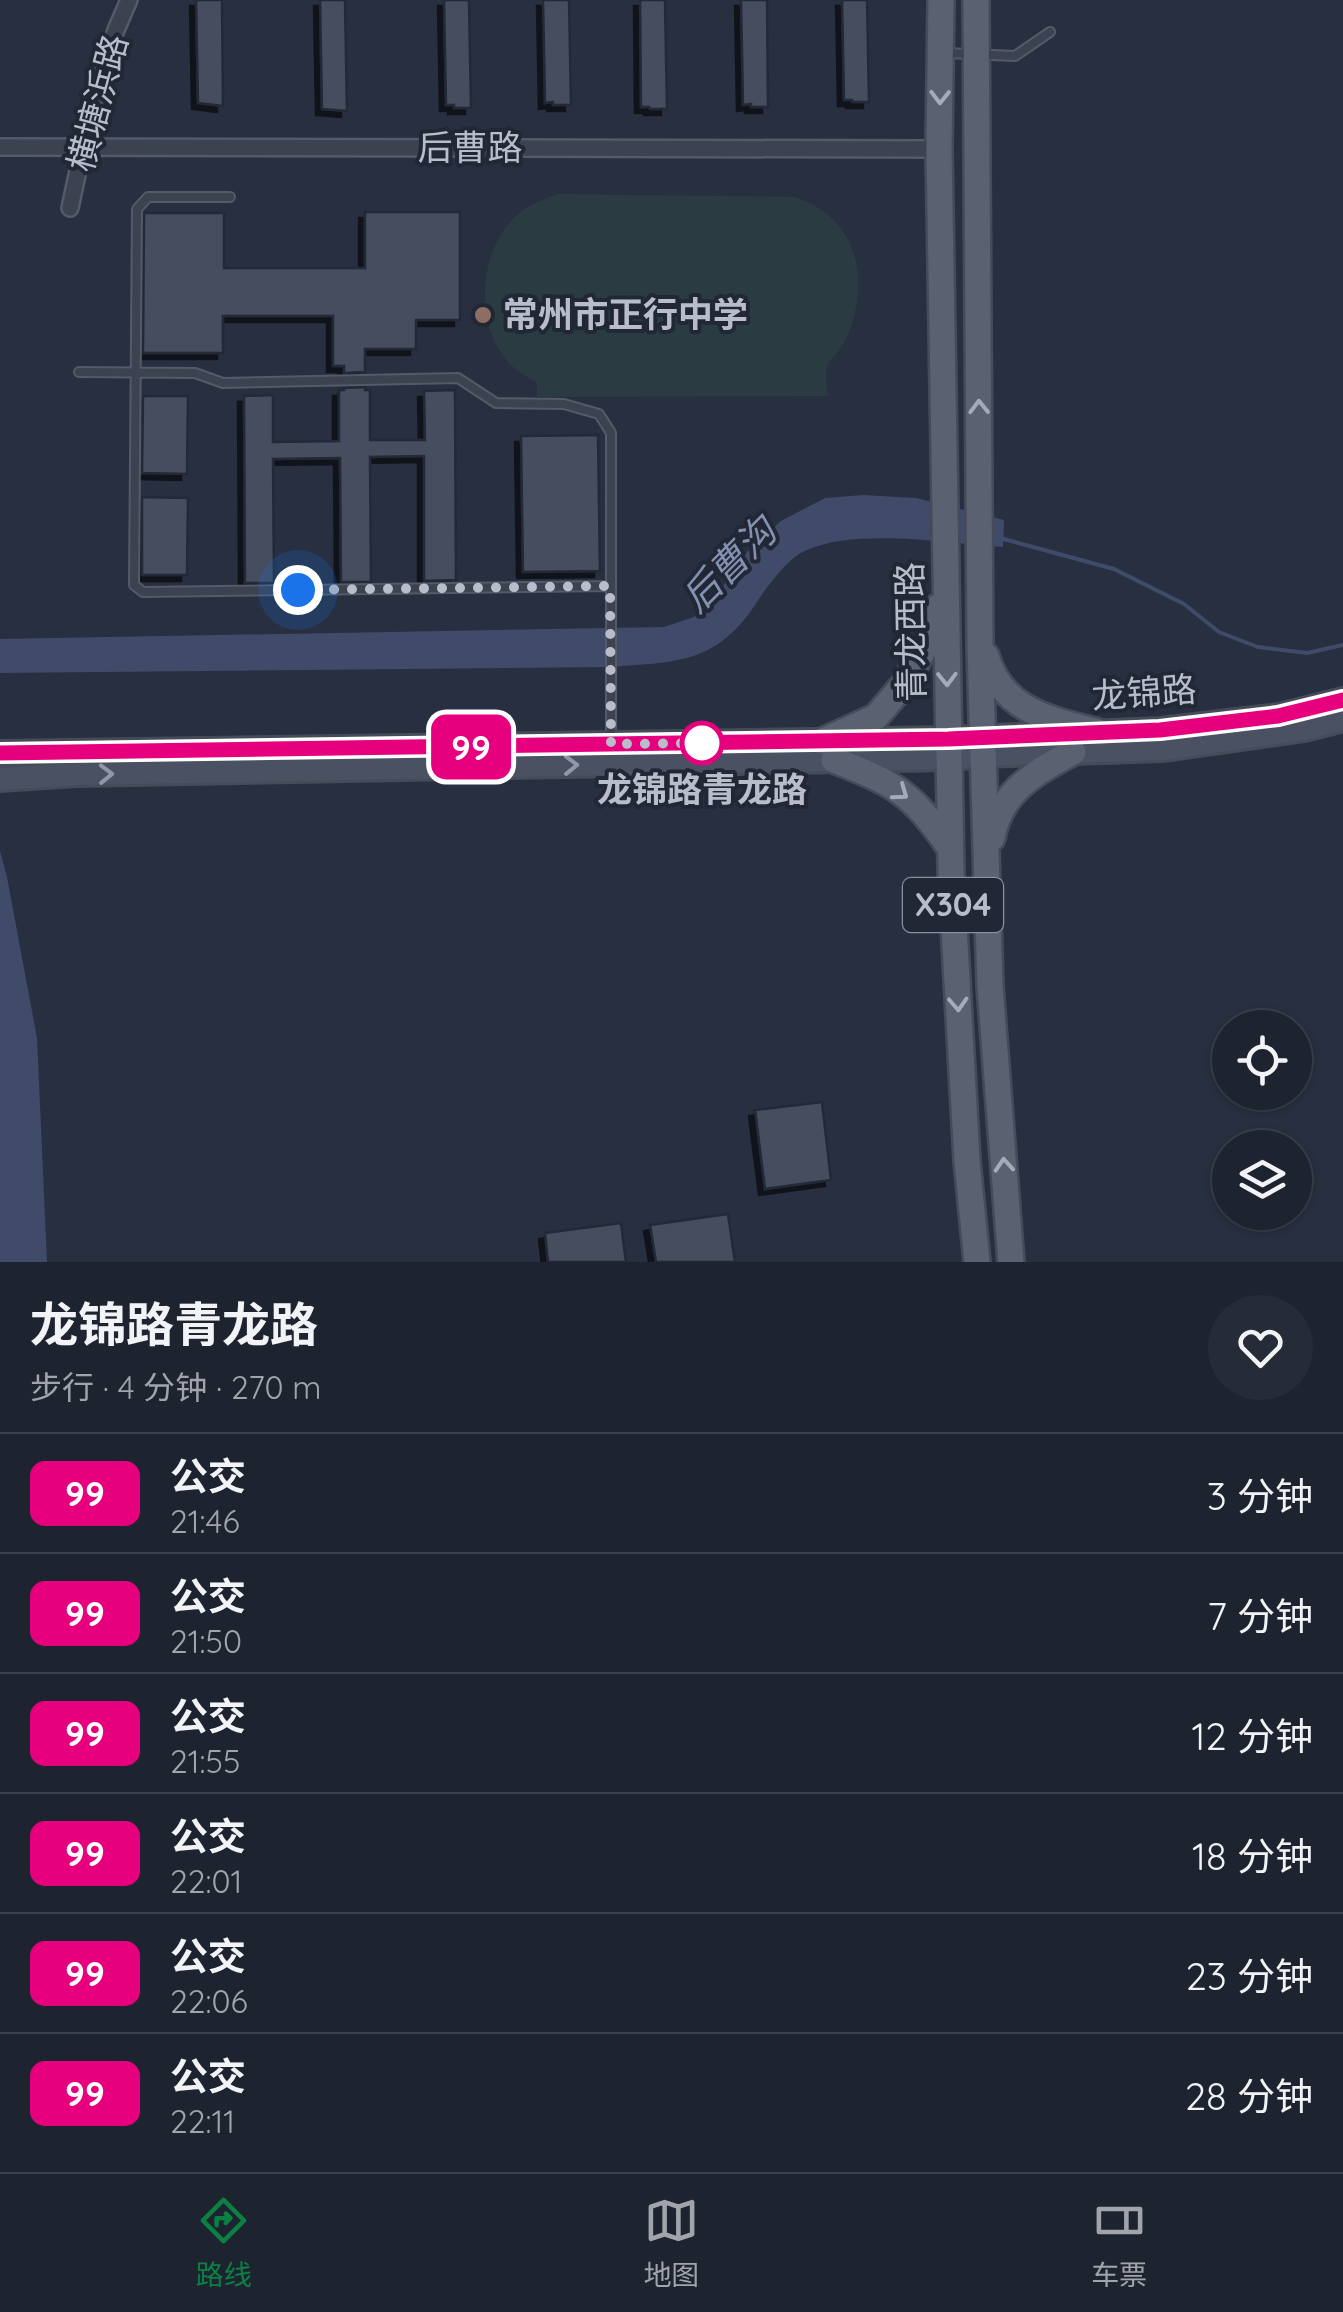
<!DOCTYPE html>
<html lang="zh">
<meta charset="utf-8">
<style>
body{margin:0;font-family:Quicksand,"Noto Sans SC",sans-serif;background:#262b38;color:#f1f3f6;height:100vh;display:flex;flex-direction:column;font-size:38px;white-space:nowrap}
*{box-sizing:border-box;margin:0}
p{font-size:32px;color:#a1a4ab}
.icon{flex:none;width:55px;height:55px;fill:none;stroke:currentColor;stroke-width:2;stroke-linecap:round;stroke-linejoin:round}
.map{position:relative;height:1262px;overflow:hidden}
.details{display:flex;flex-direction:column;background:#1e2330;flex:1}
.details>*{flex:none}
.badge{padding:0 20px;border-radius:15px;font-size:35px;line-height:65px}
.controls{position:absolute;left:1212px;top:1010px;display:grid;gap:20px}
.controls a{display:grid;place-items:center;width:100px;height:100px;border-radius:50%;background:#1e2330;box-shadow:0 2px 8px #0004,0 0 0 2px #3c404c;font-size:50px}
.you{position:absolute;width:50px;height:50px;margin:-25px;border:8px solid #fff;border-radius:50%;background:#1a73e8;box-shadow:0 0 0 15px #1a73e833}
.map>.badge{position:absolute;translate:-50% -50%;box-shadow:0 0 0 5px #fff}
.round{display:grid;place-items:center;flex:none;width:105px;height:105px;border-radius:52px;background:#262b38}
.head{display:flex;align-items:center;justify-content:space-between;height:170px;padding:0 30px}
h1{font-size:48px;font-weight:700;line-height:75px}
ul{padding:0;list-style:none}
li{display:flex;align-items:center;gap:30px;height:120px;padding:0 30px;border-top:2px solid #3c404c}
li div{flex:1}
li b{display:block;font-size:38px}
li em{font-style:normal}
li .badge{min-width:110px;font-weight:700;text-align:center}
.tab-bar{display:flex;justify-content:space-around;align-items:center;height:140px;border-top:2px solid #3c404c;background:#1e2330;font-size:28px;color:#a1a4ab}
.tab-bar a{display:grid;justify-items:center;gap:5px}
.tab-bar .current{color:#0b8043}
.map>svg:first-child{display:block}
.green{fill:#2a3c41}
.water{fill:#3f4b68}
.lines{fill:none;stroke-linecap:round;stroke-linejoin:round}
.stream{stroke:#3f4b68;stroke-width:4}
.building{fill:#454d5f;stroke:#232937;stroke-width:2.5;filter:url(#shadow)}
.lane-casing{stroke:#545a67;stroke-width:12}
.street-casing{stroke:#545a67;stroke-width:20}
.secondary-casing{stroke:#464b59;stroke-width:28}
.primary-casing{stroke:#464b59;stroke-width:30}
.lane{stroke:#3c4250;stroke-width:8}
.street{stroke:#3c4250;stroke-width:15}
.secondary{stroke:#4a5163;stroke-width:22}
.primary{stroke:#5a6170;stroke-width:25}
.oneway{stroke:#a6abb8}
.oneway2{stroke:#9297a6}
.line-casing{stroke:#fff;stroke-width:22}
.line{stroke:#e6007e;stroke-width:15}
.walk{stroke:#b9bdca;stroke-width:10;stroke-dasharray:0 18}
.education-dot{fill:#8d6e63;stroke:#212735;stroke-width:4}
.stop-dot{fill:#fff;stroke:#e6007e;stroke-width:5}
.labels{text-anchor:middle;stroke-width:8;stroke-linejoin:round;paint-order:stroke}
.shield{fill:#212735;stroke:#8b909d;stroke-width:2.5}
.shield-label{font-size:32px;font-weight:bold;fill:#b9bdca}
.street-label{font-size:35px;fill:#b9bdca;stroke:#212735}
.poi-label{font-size:35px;font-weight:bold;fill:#b9bdca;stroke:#212735;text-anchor:start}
.stop-label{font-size:35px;font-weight:bold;fill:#b9bdca;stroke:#212735}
.water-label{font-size:38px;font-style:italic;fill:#8390af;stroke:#212735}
</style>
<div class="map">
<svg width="1343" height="1262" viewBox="0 0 1343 1262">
<defs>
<filter id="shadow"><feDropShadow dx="-6" dy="6" stdDeviation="0" flood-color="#0009"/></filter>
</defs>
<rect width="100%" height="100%" fill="#282f40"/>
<!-- green -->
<path class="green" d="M557,194L794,197C852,214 869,269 852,324C849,334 844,343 838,352C835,356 830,359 828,364C824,372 827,387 828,396L537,397V383C526,376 514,370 506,360C474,321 479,250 516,216C527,205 542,200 557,194Z"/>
<!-- water -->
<path class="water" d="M863,495L916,498L1004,520L1003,547C948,543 856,528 807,550C787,558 767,587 755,605C715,665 674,662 608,667L0,673V639L664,627L694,617L715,597L747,552L781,521L825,498Z
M0,851L7,877L37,1038L47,1262H0Z"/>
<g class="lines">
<!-- stream -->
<path class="stream" d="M1000,538L1114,569L1184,604L1219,632L1258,647L1307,653L1343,645"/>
</g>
<!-- building -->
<path class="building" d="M196,0H222L223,106L198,103Z
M320,0H345L347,111L322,109Z
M444,0H469L471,108H454V105H446Z
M543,0H569L571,105H553V102L545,103Z
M640,0H665L667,109H650L649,107H641Z
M741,0H767L768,107H751V104L743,105Z
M842,0H867L869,102H852V100H844Z
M365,212H460V320H416V349H365V372L344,373V366H333V316H223V353H143L144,213H224V268H365Z
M365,387V390H370V440H425L424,391L455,390L456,580L424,581V456L370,457L371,582H341L340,458L273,459L274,583H245L244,396L273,395V442L339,441V390H344V388Z
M143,396H188L187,474L142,473Z
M598,435L600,571L523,572L521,436Z
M142,497L188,498L187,575H142Z
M822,1102L831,1180L765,1189L755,1110Z
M728,1214L735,1262H656L650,1225Z
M621,1223L626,1262H548L545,1233Z"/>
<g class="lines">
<!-- lane casing -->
<g class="lane-casing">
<path id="lane" d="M946,53L1015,56L1050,32
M230,197H148L137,209L134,585L143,592L610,586
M79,372L195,373L223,383L458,378L496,403L564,404L599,414L611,433V741"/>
</g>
<!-- street casing -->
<g class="street-casing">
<path id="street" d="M0,147L939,149
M70,208L92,105L116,30L129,0"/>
</g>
<!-- secondary casing -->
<g class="secondary-casing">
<path id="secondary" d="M0,753L948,739L1161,730L1279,716L1343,700
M0,779L76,774L949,758L983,755L1164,749L1305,729L1343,719"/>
</g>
<!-- primary casing -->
<g class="primary-casing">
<path id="primary" d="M941,0L939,149L951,872L967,1161L977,1262
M976,0L980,648L990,986L1011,1262
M986,656C1002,711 1049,719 1098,732
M823,741L876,717L905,683L929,640L938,607
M834,760C896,784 912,793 950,848
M992,838C1000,791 1035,773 1073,752"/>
</g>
<!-- lane -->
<use href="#lane" class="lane"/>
<!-- street -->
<use href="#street" class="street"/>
<!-- secondary -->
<use href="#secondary" class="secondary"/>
<!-- primary -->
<use href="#primary" class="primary"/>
</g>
<!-- one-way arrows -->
<defs><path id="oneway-chevron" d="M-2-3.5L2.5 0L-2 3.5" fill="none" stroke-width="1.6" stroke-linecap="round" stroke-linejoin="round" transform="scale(2.5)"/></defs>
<g class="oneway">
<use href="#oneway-chevron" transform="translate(940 97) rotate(91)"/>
<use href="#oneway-chevron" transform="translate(979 407) rotate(-91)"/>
<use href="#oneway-chevron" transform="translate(947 679) rotate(89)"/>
<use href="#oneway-chevron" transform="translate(901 793) rotate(36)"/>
<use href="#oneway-chevron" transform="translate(958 1004) rotate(87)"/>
<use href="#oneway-chevron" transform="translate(1004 1165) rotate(-94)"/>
</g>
<g class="oneway2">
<use href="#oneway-chevron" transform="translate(571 765) rotate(-1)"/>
<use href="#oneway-chevron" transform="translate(106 774) rotate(-1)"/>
</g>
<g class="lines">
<!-- line casing -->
<g class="line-casing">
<path id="line" d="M0,753L948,739L1160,730L1278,716L1343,700"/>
</g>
<!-- line -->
<use href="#line" class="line"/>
<!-- walk -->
<path class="walk" d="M298,590L610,586L611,744L717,743H702"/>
</g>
<!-- markers -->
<circle class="education-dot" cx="483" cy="315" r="10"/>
<circle class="stop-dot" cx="702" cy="743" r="20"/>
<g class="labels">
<!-- shield labels -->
<rect class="shield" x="903" y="878" width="100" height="54" rx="8"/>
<g class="shield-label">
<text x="953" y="916">X304</text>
</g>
<!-- street labels -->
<g class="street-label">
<text transform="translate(98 103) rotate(-75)" y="12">横塘浜路</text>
<text x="470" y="160">后曹路</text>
<text transform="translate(911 632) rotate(-91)" y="12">青龙西路</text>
<text transform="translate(1144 693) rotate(-4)" y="12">龙锦路</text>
</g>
<!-- poi labels -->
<g class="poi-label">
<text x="503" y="327">常州市正行中学</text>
</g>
<!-- stop labels -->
<g class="stop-label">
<text x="702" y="802">龙锦路青龙路</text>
</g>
<!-- water labels -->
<g class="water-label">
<text transform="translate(729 565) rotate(-45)" y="13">后曹沟</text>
</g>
</g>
</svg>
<div class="controls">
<a><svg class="icon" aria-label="locate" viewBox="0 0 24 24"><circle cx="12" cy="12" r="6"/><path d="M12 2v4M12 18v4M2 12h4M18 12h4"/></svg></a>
<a><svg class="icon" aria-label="layers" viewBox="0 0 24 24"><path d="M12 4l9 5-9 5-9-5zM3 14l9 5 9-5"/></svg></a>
</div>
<div class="you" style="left:298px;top:590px"></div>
<b class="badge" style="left:471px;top:747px;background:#e6007e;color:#fff">99</b>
</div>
<section class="details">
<div class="head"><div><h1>龙锦路青龙路</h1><p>步行 · 4 分钟 · 270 m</p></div><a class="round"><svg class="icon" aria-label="heart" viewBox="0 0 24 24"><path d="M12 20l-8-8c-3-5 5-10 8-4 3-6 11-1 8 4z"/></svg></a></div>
<ul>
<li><span class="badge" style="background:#e6007e;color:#fff">99</span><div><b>公交</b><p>21:46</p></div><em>3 分钟</em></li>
<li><span class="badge" style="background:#e6007e;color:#fff">99</span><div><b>公交</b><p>21:50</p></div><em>7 分钟</em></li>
<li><span class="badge" style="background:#e6007e;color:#fff">99</span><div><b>公交</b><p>21:55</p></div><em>12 分钟</em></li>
<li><span class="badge" style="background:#e6007e;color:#fff">99</span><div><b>公交</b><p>22:01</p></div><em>18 分钟</em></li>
<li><span class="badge" style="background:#e6007e;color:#fff">99</span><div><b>公交</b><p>22:06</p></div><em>23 分钟</em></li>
<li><span class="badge" style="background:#e6007e;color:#fff">99</span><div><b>公交</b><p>22:11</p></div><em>28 分钟</em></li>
</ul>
</section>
<nav class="tab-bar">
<a class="current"><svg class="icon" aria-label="directions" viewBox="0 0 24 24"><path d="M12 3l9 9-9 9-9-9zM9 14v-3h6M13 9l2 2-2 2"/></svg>路线</a>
<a><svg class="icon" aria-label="map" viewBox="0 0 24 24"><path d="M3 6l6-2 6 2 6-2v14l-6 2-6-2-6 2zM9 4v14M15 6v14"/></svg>地图</a>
<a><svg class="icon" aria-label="tickets" viewBox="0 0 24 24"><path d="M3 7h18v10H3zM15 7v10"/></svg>车票</a>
</nav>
